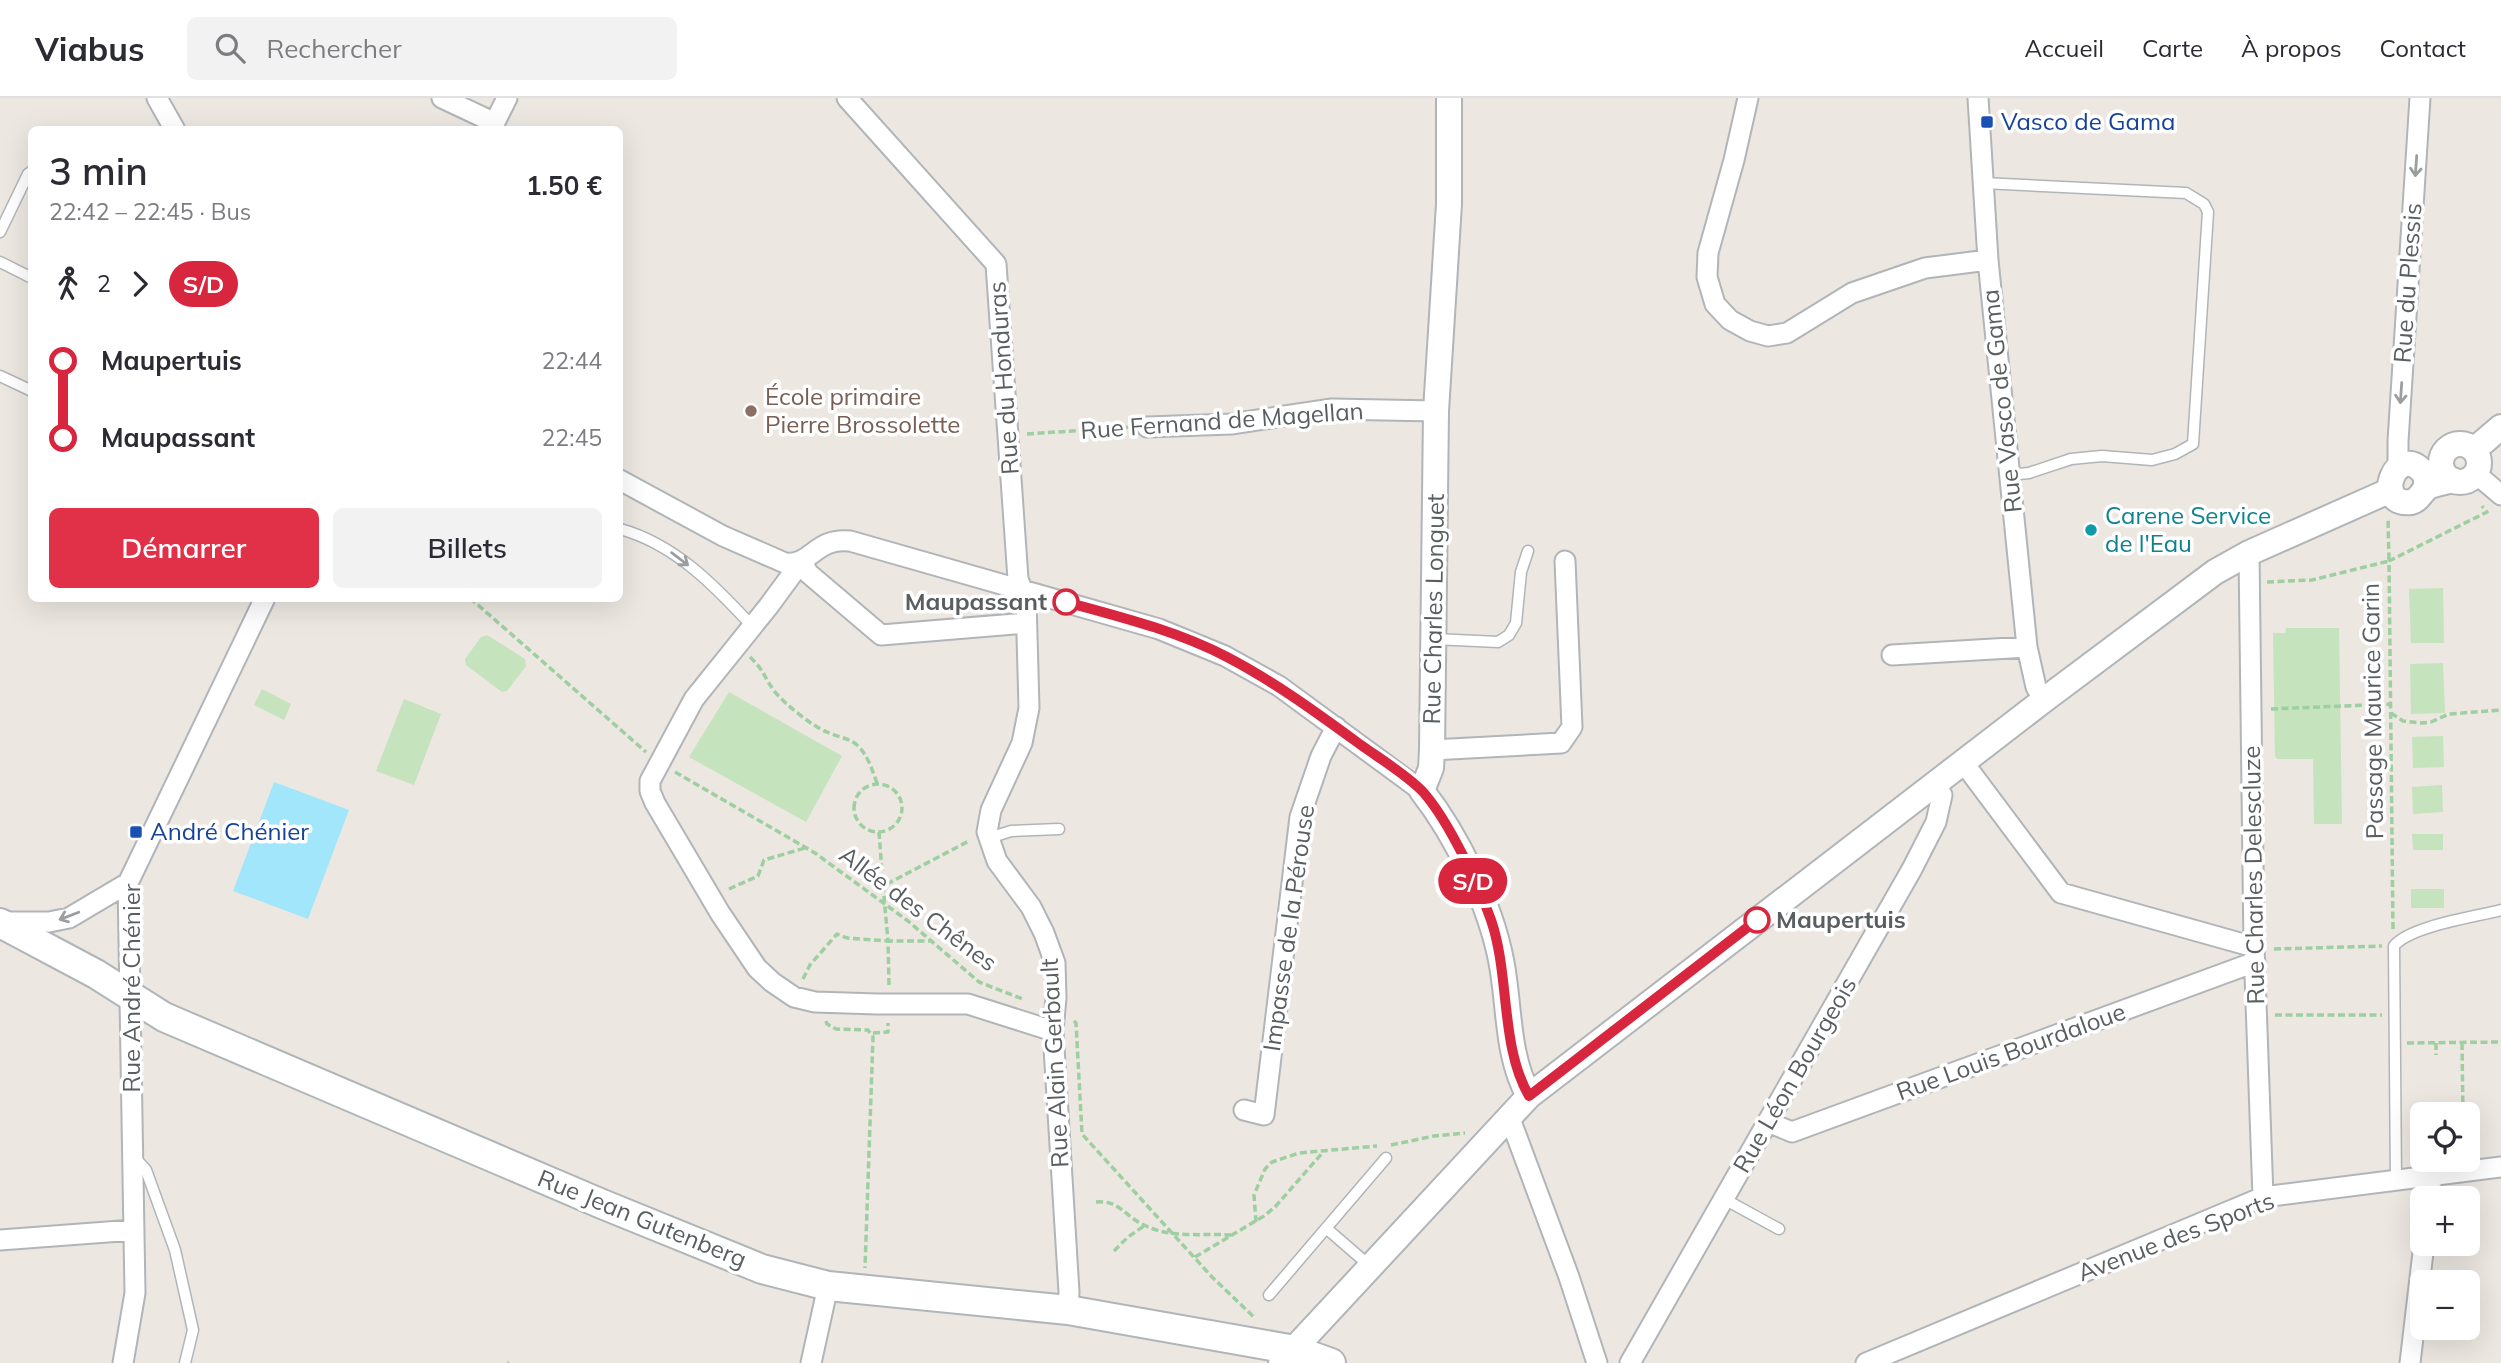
<!DOCTYPE html>
<html lang="fr">
<meta charset="utf-8">
<style>
body{margin:0;font-family:Mulish,sans-serif;background:#f2f2f3;color:#2b2b33;height:100vh;display:flex;flex-direction:column;font-size:26px;white-space:nowrap}
*{box-sizing:border-box;margin:0}
p{font-size:23px;color:#7c7c81}
.icon{flex:none;width:38px;height:38px;fill:none;stroke:currentColor;stroke-width:2;stroke-linecap:round;stroke-linejoin:round}
.map{position:relative;flex:1;overflow:hidden}
.details{position:absolute;left:28px;top:28px;width:595px;height:476px;display:flex;flex-direction:column;background:#fff;border-radius:10px;box-shadow:0 7px 28px #0002}
.details>*{flex:none}
.badge{padding:0 14px;border-radius:23px;font-size:24px;line-height:46px}
.tools{position:absolute;left:2410px;top:1004px;display:grid;gap:14px}
.tools a{display:grid;place-items:center;width:70px;height:70px;border-radius:10px;background:#fff;box-shadow:0 7px 28px #0002;font-size:35px}
.map>.badge{position:absolute;translate:-50% -50%;box-shadow:0 0 0 4px #fff}
.legs{display:flex;align-items:center;gap:10px;height:77px;padding:0 21px;font-size:23px}
.legs p{margin-inline-start:auto}
.headline{display:flex;align-items:center;justify-content:space-between;height:119px;padding:0 21px}
h1{font-size:38px;font-weight:600;line-height:52px}
.cta{display:flex;gap:14px;margin-top:auto;padding:14px 21px}
.cta a{flex:1;height:80px;border-radius:10px;background:#e13148;color:#fff;font-size:28px;font-weight:600;line-height:80px;text-align:center}
.cta a+a{background:#f2f2f3;color:#2b2b33}
ul{padding:0 21px;list-style:none}
li{display:flex;align-items:center;gap:24px;height:77px;font-size:26px}
li i{display:grid;place-items:center;width:10px;height:100%;margin:0 9px;background:currentColor}
li i::after{content:'';width:18px;height:18px;margin:-9px;border:5px solid;border-radius:50%;background:#fff}
li p{margin-inline-start:auto}
li:first-child i{background:linear-gradient(#0000 50%,currentColor 0)}
li:last-child i{background:linear-gradient(currentColor 50%,#0000 0)}
header{display:flex;align-items:center;gap:42px;box-sizing:border-box;height:98px;padding:0 35px;background:#fff;border-bottom:2px solid #e1e1e2}
header strong{font-size:33px}
nav{display:flex;gap:38px;margin-inline-start:auto;font-size:24px}
.search{width:490px;height:63px;background:#f2f2f3;display:flex;align-items:center;gap:18px;box-sizing:border-box;padding:0 24px;border-radius:10px;color:#7c7c81;font-size:26px}
.map>svg:first-child{display:block}
.green{fill:#c5e3bd}
.water{fill:#a1e6fb}
.lines{fill:none;stroke-linecap:round;stroke-linejoin:round}
.service-casing{stroke:#b1b5b8;stroke-width:13}
.minor-casing{stroke:#b1b5b8;stroke-width:23}
.tertiary-casing{stroke:#b1b5b8;stroke-width:28}
.secondary-casing{stroke:#b0b5b8;stroke-width:32}
.path{stroke:#9ecfa1;stroke-width:3.5;stroke-dasharray:7 3.5;stroke-linecap:butt}
.service{stroke:#fff;stroke-width:10}
.minor{stroke:#fff;stroke-width:19}
.tertiary{stroke:#fff;stroke-width:24}
.secondary{stroke:#fff;stroke-width:28}
.oneway{stroke:#9b9ea0}
.line-1-casing{stroke:#fff;stroke-width:16}
.line-1{stroke:#d7263d;stroke-width:10}
.transit-dot{fill:#1a4fb4;stroke:#fff;stroke-width:2.5}
.education-dot{fill:#8d6e63;stroke:#fff;stroke-width:2.5}
.culture-dot{fill:#0f9aa8;stroke:#fff;stroke-width:2.5}
.stop-1-dot{fill:#fff;stroke:#d7263d;stroke-width:3.5}
.labels{text-anchor:middle;stroke-width:7;stroke-linejoin:round;paint-order:stroke}
.transit-label{font-size:24px;fill:#164399;stroke:#fff;text-anchor:start}
.street-label{font-size:24px;fill:#595e61;stroke:#fff}
.education-label{font-size:24px;fill:#785e54;stroke:#fff;text-anchor:start}
.culture-label{font-size:24px;fill:#0d838f;stroke:#fff;text-anchor:start}
.stop-label{font-size:24px;font-weight:bold;fill:#595e61;stroke:#fff;text-anchor:end}
</style>
<header>
<strong>Viabus</strong>
<div class="search"><svg class="icon" aria-label="search" viewBox="0 0 24 24"><circle cx="10" cy="10" r="6"/><path d="M15 15l6 6"/></svg>Rechercher</div>
<nav><a>Accueil</a><a>Carte</a><a>À propos</a><a>Contact</a></nav>
</header>
<div class="map">
<svg width="2501" height="1265" viewBox="0 0 2501 1265">
<rect width="100%" height="100%" fill="#ece7e1"/>
<!-- green -->
<path class="green" d="M2443,490L2444,545H2411L2409,491Z
M2286,530H2339L2342,726H2314L2313,661H2277L2275,658L2273,535H2285Z
M487,537L525,561L526,568L507,593L502,594L466,567L465,561L481,539Z
M2443,565L2445,615L2411,616L2410,566Z
M262,591L291,606L284,622L254,607Z
M729,594L842,658L806,724L689,659Z
M404,601L441,616L414,687L376,673Z
M2443,638L2444,669L2413,670L2412,639Z
M2442,687L2443,714L2413,716L2412,689Z
M2412,736H2443V752H2413Z
M2411,791H2444V810H2411Z"/>
<!-- water -->
<path class="water" d="M274,684L349,712L308,821L233,793Z"/>
<g class="lines">
<!-- service casing -->
<g class="service-casing">
<path id="service" d="M1983,85L2186,95L2204,106L2208,114L2193,346L2175,356L2152,362L2102,358L2071,361L2029,375L2009,377
M0,134L28,76L32,73
M0,164L32,180
M0,278L32,293
M620,431C675,446 715,488 753,529
M1434,541L1498,544L1509,537L1516,525L1521,474L1528,453
M989,740L1011,733L1059,731
M135,1060L146,1072L175,1152L193,1232L185,1265
M2396,1083L2394,848C2410,828 2475,819 2501,812
M1724,1101L1779,1131
M1326,1130L1371,1169
M1269,1197L1386,1060"/>
</g>
<!-- minor casing -->
<g class="minor-casing">
<path id="minor" d="M157,0L175,32
M442,0L495,25
M847,0L996,166L1018,481L1026,501L1029,610L1022,645L991,712L987,734L997,763L1031,809L1044,835L1055,865L1056,900L1053,933L1069,1194L1068,1212
M1748,0L1734,62L1708,155L1707,179L1715,206L1730,222L1750,233L1768,238L1787,235L1852,195L1925,170L1988,162
M1978,0L1988,162L2027,549L2036,589L2044,602
M491,32L507,0
M1147,329L1231,326L1332,311L1436,313
M2398,369V343L2420,0
M2475,375L2501,397
M620,382L723,438L785,465C812,468 815,439 850,443L1159,531L1225,558L1279,588L1422,693
M2249,455L2254,849L2263,1099
M802,463L808,475L881,537L1026,525
M794,466L793,475L768,509L694,601L650,683V693L655,705L720,815L757,870L772,884L794,899L815,904L877,906H968L1053,933
M1892,557L2027,549
M1432,652L1561,645L1572,629L1565,463
M1963,664L2061,795L2254,849
M2,824H49L69,820L128,785
M1244,1012L1264,1017L1300,719L1321,658L1336,629
M1509,1018L1569,1179L1597,1265
M1768,1024L1792,1034L2255,864
M2429,1101L2432,1079
M0,1142L134,1132
M123,1265L135,1195L128,785L265,500
M811,1265L828,1188
M1630,1265L1912,771L1936,724L1942,697L1935,685
M1866,1265L2263,1099L2501,1069
M2410,1265L2424,1146"/>
</g>
<!-- tertiary casing -->
<g class="tertiary-casing">
<path id="tertiary" d="M1449,0V106L1436,313L1432,652L1431,670L1422,693C1457,738 1490,806 1501,862C1510,907 1506,957 1529,998
M2441 365a19 19 0 1 1 38 0a19 19 0 1 1-38 0Z
M2474,352L2501,329
M2426,390V378C2398,338 2370,409 2411,404C2420,402 2420,395 2427,390C2432,386 2446,384 2453,382
M1281,1265L1529,998L2044,602L2215,474L2249,455L2391,392"/>
</g>
<!-- secondary casing -->
<g class="secondary-casing">
<path id="secondary" d="M0,825L96,876L164,919L602,1106L762,1171L828,1188L1068,1212L1295,1252L1331,1265"/>
</g>
<!-- path -->
<path class="path" d="M1027,336L1131,329
M2267,484L2312,482L2389,463L2388,420
M470,500L646,654
M750,559C764,572 765,581 775,594C786,607 812,628 827,634C837,639 849,640 857,647C868,657 872,672 877,685
M2271,611L2391,606
M2391,615L2403,623L2422,625L2431,624L2449,616L2501,612
M675,674L815,755L908,823L979,884L1025,902
M854 710a24 24 0 1 1 48 0a24 24 0 1 1-48 0Z
M879,734L883,788
M729,791L758,778L764,762L805,750
M2393,831L2389,463L2487,414L2482,408
M2274,851L2382,848
M803,881L810,867L837,836L847,840L888,843L883,788L969,743
M889,887L888,843H931
M2275,917H2382
M826,923L827,926L836,931L868,932L873,939L865,1170
M1074,923L1076,925L1082,1036L1212,1179L1255,1220
M873,935L888,934V925
M2407,945L2501,944
M2436,945V957
M2462,945L2463,1017
M1391,1047L1434,1038L1465,1035
M1096,1104C1120,1102 1124,1118 1144,1127C1171,1141 1203,1135 1232,1137
M1256,1124L1254,1097L1265,1071L1272,1064L1299,1055L1377,1048
M1114,1153L1128,1139L1144,1128
M1195,1159L1264,1118L1275,1109L1324,1053
M508,1265L509,1264"/>
<!-- service -->
<use href="#service" class="service"/>
<!-- minor -->
<use href="#minor" class="minor"/>
<!-- tertiary -->
<use href="#tertiary" class="tertiary"/>
<!-- secondary -->
<use href="#secondary" class="secondary"/>
</g>
<!-- one-way arrows -->
<defs><path id="oneway-shaft" d="M-6 0H5M1.5-3L5.5 0L1.5 3" fill="none" stroke-width="1.6" stroke-linecap="round" stroke-linejoin="round" transform="scale(1.75)"/></defs>
<g class="oneway">
<use href="#oneway-shaft" transform="translate(2416 68) rotate(94)"/>
<use href="#oneway-shaft" transform="translate(2401 295) rotate(94)"/>
<use href="#oneway-shaft" transform="translate(680 461) rotate(37)"/>
<use href="#oneway-shaft" transform="translate(69 818) rotate(159)"/>
</g>
<g class="lines">
<!-- line-1 casing -->
<g class="line-1-casing">
<path id="line-1" d="M1066,504C1121,519 1177,533 1227,559C1275,584 1317,615 1361,647C1379,660 1410,679 1424,695C1449,724 1478,785 1491,822C1510,877 1500,948 1529,998L1757,822"/>
</g>
<!-- line-1 -->
<use href="#line-1" class="line-1"/>
</g>
<!-- markers -->
<g class="transit-dot">
<rect x="1980" y="17" width="14" height="14" rx="3.5"/>
<rect x="129" y="727" width="14" height="14" rx="3.5"/>
</g>
<circle class="education-dot" cx="751" cy="313" r="7"/>
<circle class="culture-dot" cx="2091" cy="432" r="7"/>
<g class="stop-1-dot">
<circle cx="1066" cy="504" r="12"/>
<circle cx="1757" cy="822" r="12"/>
</g>
<g class="labels">
<!-- transit labels -->
<g class="transit-label">
<text x="2001" y="32">Vasco de Gama</text>
<text x="150" y="742">André Chénier</text>
</g>
<!-- street labels -->
<g class="street-label">
<text transform="translate(2408 185) rotate(-86)" y="8">Rue du Plessis</text>
<text transform="translate(1004 280) rotate(-94)" y="8">Rue du Honduras</text>
<text transform="translate(2002 303) rotate(-96)" y="8">Rue Vasco de Gama</text>
<text transform="translate(1222 323) rotate(-4)" y="8">Rue Fernand de Magellan</text>
<text transform="translate(1434 511) rotate(-89)" y="8">Rue Charles Longuet</text>
<text transform="translate(2373 613) rotate(-91)" y="8">Passage Maurice Garin</text>
<text transform="translate(2254 777) rotate(-91)" y="8">Rue Charles Delescluze</text>
<text transform="translate(918 811) rotate(37)" y="8">Allée des Chênes</text>
<text transform="translate(1289 830) rotate(-82)" y="8">Impasse de la Pérouse</text>
<text transform="translate(132 890) rotate(-90)" y="8">Rue André Chénier</text>
<text transform="translate(2011 954) rotate(-20)" y="8">Rue Louis Bourdaloue</text>
<text transform="translate(1055 965) rotate(-93)" y="8">Rue Alain Gerbault</text>
<text transform="translate(1795 977) rotate(-60)" y="8">Rue Léon Bourgeois</text>
<text transform="translate(642 1121) rotate(22)" y="8">Rue Jean Gutenberg</text>
<text transform="translate(2176 1139) rotate(-21)" y="8">Avenue des Sports</text>
</g>
<!-- education labels -->
<g class="education-label">
<text x="765" y="307">École primaire<tspan x="765" dy="28">Pierre Brossolette</tspan></text>
</g>
<!-- culture labels -->
<g class="culture-label">
<text x="2105" y="426">Carene Service<tspan x="2105" dy="28">de l'Eau</tspan></text>
</g>
<!-- stop labels -->
<g class="stop-label">
<text x="1047" y="512">Maupassant</text>
<text x="1776" y="830" text-anchor="start">Maupertuis</text>
</g>
</g>
</svg>
<div class="tools">
<a><svg class="icon" aria-label="locate" viewBox="0 0 24 24"><circle cx="12" cy="12" r="6"/><path d="M12 2v4M12 18v4M2 12h4M18 12h4"/></svg></a>
<a>+</a>
<a>−</a>
</div>
<b class="badge" style="left:1473px;top:783px;background:#d7263d;color:#fff">S/D</b>
<section class="details">
<div class="headline"><div><h1>3 min</h1><p>22:42 – 22:45 · Bus</p></div><b>1.50 €</b></div>
<div class="legs"><svg class="icon" aria-label="walk" viewBox="0 0 24 24"><circle cx="13" cy="4" r="2"/><path d="M13 8l-2 6 4 7M11 14l-3 7M7 12l3-4h3l4 4"/></svg>2<svg class="icon" aria-label="forward" viewBox="0 0 24 24"><path d="M9 5l7 7-7 7"/></svg><b class="badge" style="background:#d7263d;color:#fff">S/D</b></div>
<ul>
<li><i style="color:#d7263d"></i><b>Maupertuis</b><p>22:44</p></li>
<li><i style="color:#d7263d"></i><b>Maupassant</b><p>22:45</p></li>
</ul>
<div class="cta"><a>Démarrer</a><a>Billets</a></div>
</section>
</div>
